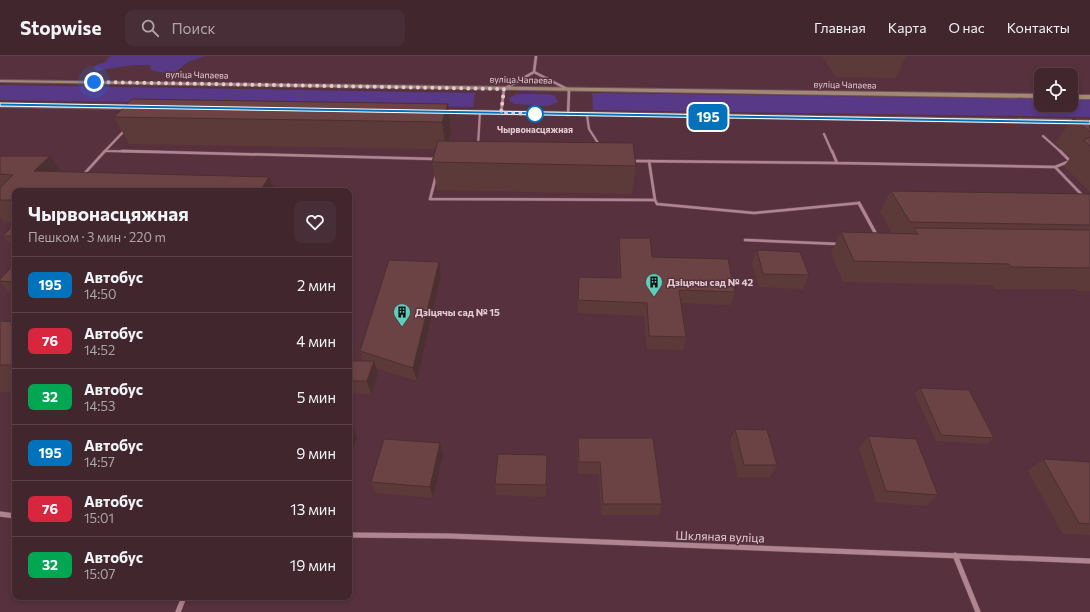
<!DOCTYPE html>
<html lang="ru">
<meta charset="utf-8">
<style>
body{margin:0;font-family:Commissioner,sans-serif;background:#482e36;color:#f1f3f6;height:100vh;display:flex;flex-direction:column;font-size:15px;white-space:nowrap}
*{box-sizing:border-box;margin:0}
p{font-size:13px;color:#aea5aa}
.icon{flex:none;width:22px;height:22px;fill:none;stroke:currentColor;stroke-width:2;stroke-linecap:round;stroke-linejoin:round}
.map{position:relative;flex:1;overflow:hidden}
.details{position:absolute;left:12px;top:132px;width:340px;height:412px;display:flex;flex-direction:column;background:#41262e;border-radius:8px;box-shadow:0 2px 6px #0003,0 0 0 1px #5a434a}
.details>*{flex:none}
.badge{padding:0 8px;border-radius:6px;font-size:14px;line-height:26px}
.tools{position:absolute;left:1034px;top:12px;display:grid;gap:8px}
.tools a{display:grid;place-items:center;width:44px;height:44px;border-radius:8px;background:#41262e;box-shadow:0 2px 6px #0003,0 0 0 1px #5a434a;font-size:20px}
.you{position:absolute;width:20px;height:20px;margin:-10px;border:3px solid #fff;border-radius:50%;background:#1a73e8;box-shadow:0 0 0 6px #1a73e833}
.map>.badge{position:absolute;translate:-50% -50%;box-shadow:0 0 0 2px #fff}
.round{display:grid;place-items:center;flex:none;width:42px;height:42px;border-radius:8px;background:#482e36}
.headline{display:flex;align-items:center;justify-content:space-between;height:68px;padding:0 16px}
h1{font-size:19px;font-weight:700;line-height:30px}
ul{padding:0;list-style:none}
li{display:flex;align-items:center;gap:12px;height:56px;padding:0 16px;border-top:1px solid #5a434a}
li div{flex:1}
li b{display:block;font-size:15px}
li em{font-style:normal}
li .badge{min-width:44px;font-weight:700;text-align:center}
header{display:flex;align-items:center;gap:24px;box-sizing:border-box;height:56px;padding:0 20px;background:#41262e;border-bottom:1px solid #5a434a}
header strong{font-size:19px}
nav{display:flex;gap:22px;margin-inline-start:auto;font-size:14px}
.search{width:280px;height:36px;background:#482e36;display:flex;align-items:center;gap:10px;box-sizing:border-box;padding:0 14px;border-radius:8px;color:#aea5aa;font-size:15px}
.map>svg:first-child{display:block}
.green{fill:#583987}
.lines{fill:none;stroke-linecap:round;stroke-linejoin:round}
.lane-far1-casing{stroke:#71515c;stroke-width:3}
.lane-casing{stroke:#71515c;stroke-width:3.5}
.street-far2-casing{stroke:#71515c;stroke-width:3.5}
.street-far1-casing{stroke:#71515c;stroke-width:4}
.street-casing{stroke:#71515c;stroke-width:6}
.secondary-casing{stroke:#71515c;stroke-width:2}
.lane-far1{stroke:#b08491;stroke-width:2}
.lane{stroke:#b08491;stroke-width:2.5}
.street-far2{stroke:#b08491;stroke-width:2.5}
.street-far1{stroke:#b08491;stroke-width:3}
.street{stroke:#b08491;stroke-width:5}
.secondary{fill:#a28975;fill-rule:evenodd}
.wall{fill:#5d3a3a}
.shaded-wall{fill:#4c2f30}
.building{fill:#6c4344;stroke:#4c2f30}
.line{fill:#0072bc;stroke:#fff}
.walk{stroke:#e3cad1;stroke-width:4;stroke-dasharray:0 7.2}
.stop-dot{fill:#fff;stroke:#0072bc;stroke-width:2}
.labels{text-anchor:middle;stroke-width:3;stroke-linejoin:round;paint-order:stroke}
.far-street-label{font-size:9px;fill:#e3cad1;stroke:#57323e}
.far-stop-label{font-size:9px;font-weight:bold;fill:#e3cad1;stroke:#57323e}
.poi-label{font-size:10px;font-weight:bold;fill:#e3cad1;stroke:#57323e;text-anchor:start}
.near-street-label{font-size:12px;fill:#e3cad1;stroke:#57323e}
</style>
<header>
<strong>Stopwise</strong>
<div class="search"><svg class="icon" aria-label="search" viewBox="0 0 24 24"><circle cx="10" cy="10" r="6"/><path d="M15 15l6 6"/></svg>Поиск</div>
<nav><a>Главная</a><a>Карта</a><a>О нас</a><a>Контакты</a></nav>
</header>
<div class="map">
<svg width="1090" height="556" viewBox="0 0 1090 556">
<rect width="100%" height="100%" fill="#57323e"/>
<!-- green -->
<path class="green" d="M112,0H205L188,6L175,16L165,17L151,14L150,9H133L96,15L94,12L96,9L106,6L108,2Z
M0,29L475,37L473,51L0,44Z
M592,37L1041,43V49H1071V44H1090V61L593,54Z
M517,38H549L555,40L558,46L548,50L514,48L510,45L509,42Z"/>
<g class="lines">
<!-- lane-far1 casing -->
<g class="lane-far1-casing">
<path id="lane-far1" d="M587,59L589,73L600,90
M824,78L832,96
M1043,80L1061,96
M478,89L480,56
M106,95L163,96
M104,96L125,74"/>
</g>
<!-- lane casing -->
<g class="lane-casing">
<path id="lane" d="M122,95L436,103
M832,95L837,107L1055,111
M1060,95L1070,105L1055,111L1083,140
M633,105L837,107
M84,118L105,95
M436,120L430,143L655,144L649,105
M655,144L657,148L754,157L859,147
M745,184L839,188"/>
</g>
<!-- street-far2 casing -->
<g class="street-far2-casing">
<path id="street-far2" d="M534,16L569,34L568,59
M534,16L536,0
M501,57L504,33L534,16"/>
</g>
<!-- street-far1 casing -->
<g class="street-far1-casing">
<path id="street-far1" d="M859,147L878,182"/>
</g>
<!-- street casing -->
<g class="street-casing">
<path id="street" d="M0,458L15,460
M349,479L450,480L1090,505
M955,499L978,556
M178,556L184,541"/>
</g>
<!-- secondary casing -->
<g class="secondary-casing">
<path id="secondary" d="M0,24L1041,38V42L0,26Z
M1071,39H1090V43H1071Z
M0,47L133,49L136,51L133,53L0,51Z
M439,54L1090,64V68L437,57V55Z"/>
</g>
<!-- lane-far1 -->
<use href="#lane-far1" class="lane-far1"/>
<!-- lane -->
<use href="#lane" class="lane"/>
<!-- street-far2 -->
<use href="#street-far2" class="street-far2"/>
<!-- street-far1 -->
<use href="#street-far1" class="street-far1"/>
<!-- street -->
<use href="#street" class="street"/>
<!-- secondary -->
<use href="#secondary" class="secondary"/>
</g>
<!-- wall -->
<path class="wall" d="M822,0H906L896,22L836,21Z
M448,48L451,75L448,85L636,110L632,138L437,134L432,106L436,93L129,88L114,61Z
M1073,62H1090V136L1064,110L1070,102L1055,87Z
M0,100H50L61,116L15,135V166H5L0,161Z
M891,135L1090,138V235H1077L1076,233H995L992,229L843,226L831,197L841,176L892,177L880,156Z
M15,168V193L3,180Z
M619,182L652,201L735,236L731,249L681,247L686,281L683,294L647,293L644,260L578,257L579,221L619,222L618,195Z
M757,194L809,219L803,233L759,231L752,207Z
M439,206L441,219L417,325L376,312L378,318L371,338L349,337V305H363L360,295Z
M15,208V238H11L0,226V223Z
M0,265L15,266V336H0Z
M920,332L994,382L987,388L936,385L915,338Z
M735,373L777,409L770,421H738L730,386Z
M868,380L938,439L926,450L876,446L859,392Z
M578,382L662,448L659,459H601L599,418H578L577,394Z
M443,399L433,442L376,437L371,426Z
M1043,403L1090,406V479L1063,478L1028,415Z
M547,411L546,441L496,439L495,428Z"/>
<!-- shaded-wall -->
<path class="shaded-wall" d="M448,48L451,75L446,94L442,66Z
M50,100L65,122L34,115Z
M269,121L275,135H260Z
M439,206L441,219L417,325L413,312Z
M374,305L378,318L371,338L367,325Z
M352,368L357,381L349,404V375Z
M440,387L443,399L433,442L430,431Z"/>
<!-- building -->
<path class="building" d="M132,43L448,48L442,66L114,61Z
M1073,62H1090V76Z
M1090,81V90L1083,84Z
M438,85L633,87L636,110L432,106Z
M0,100H50L34,115L269,121L260,135H15V144H0V132L13,119L0,118Z
M891,135L1090,138V169L910,166Z
M15,168V180H3Z
M914,172L1090,174V212L1011,211L1009,208L854,205L841,176L918,178Z
M619,182H650L652,201L728,203L735,236L679,234L686,281L649,280L647,247L578,244L579,221L621,222Z
M757,194L800,196L809,219L763,218Z
M389,204L439,206L413,312L360,295Z
M15,208V226L0,225V223Z
M0,265L15,266V309H0Z
M349,305H374L367,325H349Z
M920,332L969,334L994,382L941,379Z
M349,368H352L349,375Z
M735,373L767,374L777,409H744Z
M868,380L916,383L938,439L886,435Z
M578,382H653L662,448H603L600,406H579Z
M384,383L440,387L430,431L371,426Z
M498,398L547,399L546,429L495,428Z
M1043,403L1090,406V468L1079,467Z"/>
<!-- line -->
<path class="line" d="M0,47L1090,65V68L0,50Z"/>
<g class="lines">
<!-- walk -->
<path class="walk" d="M94,26L504,33L501,57L541,58H535"/>
</g>
<!-- icons -->
<defs>
<g id="building-pin" transform="scale(0.9)"><path d="M0 17L-7.5 6A9.5 9.5 0 1 1 7.5 6Z" fill="#5dceb9" stroke="#57323e"/><path d="M-4-6H4V6H1V3H-1V6H-4ZM-2.5-4.3h1.7v1.8h-1.7ZM.8-4.3h1.7v1.8H.8ZM-2.5-1h1.7V.8h-1.7ZM.8-1h1.7V.8H.8Z" fill="#111"/></g>
</defs>
<g fill-rule="evenodd">
<use href="#building-pin" x="654" y="226"/>
<use href="#building-pin" x="402" y="256"/>
</g>
<!-- markers -->
<circle class="stop-dot" cx="535" cy="58" r="8"/>
<g class="labels">
<!-- far-street labels -->
<g class="far-street-label">
<text transform="translate(197 19) rotate(1)" y="3">вуліца Чапаева</text>
<text transform="translate(521 24) rotate(1)" y="3">вуліца Чапаева</text>
<text transform="translate(845 29) rotate(1)" y="3">вуліца Чапаева</text>
</g>
<!-- far-stop labels -->
<g class="far-stop-label">
<text x="535" y="77">Чырвонасцяжная</text>
</g>
<!-- poi labels -->
<g class="poi-label">
<text x="667" y="230">Дзіцячы сад № 42</text>
<text x="415" y="260">Дзіцячы сад № 15</text>
</g>
<!-- near-street labels -->
<g class="near-street-label">
<text transform="translate(720 481) rotate(2)" y="4">Шкляная вуліца</text>
</g>
</g>
</svg>
<div class="tools">
<a><svg class="icon" aria-label="locate" viewBox="0 0 24 24"><circle cx="12" cy="12" r="6"/><path d="M12 2v4M12 18v4M2 12h4M18 12h4"/></svg></a>
</div>
<div class="you" style="left:94px;top:26px"></div>
<b class="badge" style="left:708px;top:61px;background:#0072bc;color:#fff">195</b>
<section class="details">
<div class="headline"><div><h1>Чырвонасцяжная</h1><p>Пешком · 3 мин · 220 m</p></div><a class="round"><svg class="icon" aria-label="heart" viewBox="0 0 24 24"><path d="M12 20l-8-8c-3-5 5-10 8-4 3-6 11-1 8 4z"/></svg></a></div>
<ul>
<li><span class="badge" style="background:#0072bc;color:#fff">195</span><div><b>Автобус</b><p>14:50</p></div><em>2 мин</em></li>
<li><span class="badge" style="background:#d7263d;color:#fff">76</span><div><b>Автобус</b><p>14:52</p></div><em>4 мин</em></li>
<li><span class="badge" style="background:#00a651;color:#fff">32</span><div><b>Автобус</b><p>14:53</p></div><em>5 мин</em></li>
<li><span class="badge" style="background:#0072bc;color:#fff">195</span><div><b>Автобус</b><p>14:57</p></div><em>9 мин</em></li>
<li><span class="badge" style="background:#d7263d;color:#fff">76</span><div><b>Автобус</b><p>15:01</p></div><em>13 мин</em></li>
<li><span class="badge" style="background:#00a651;color:#fff">32</span><div><b>Автобус</b><p>15:07</p></div><em>19 мин</em></li>
</ul>
</section>
</div>
